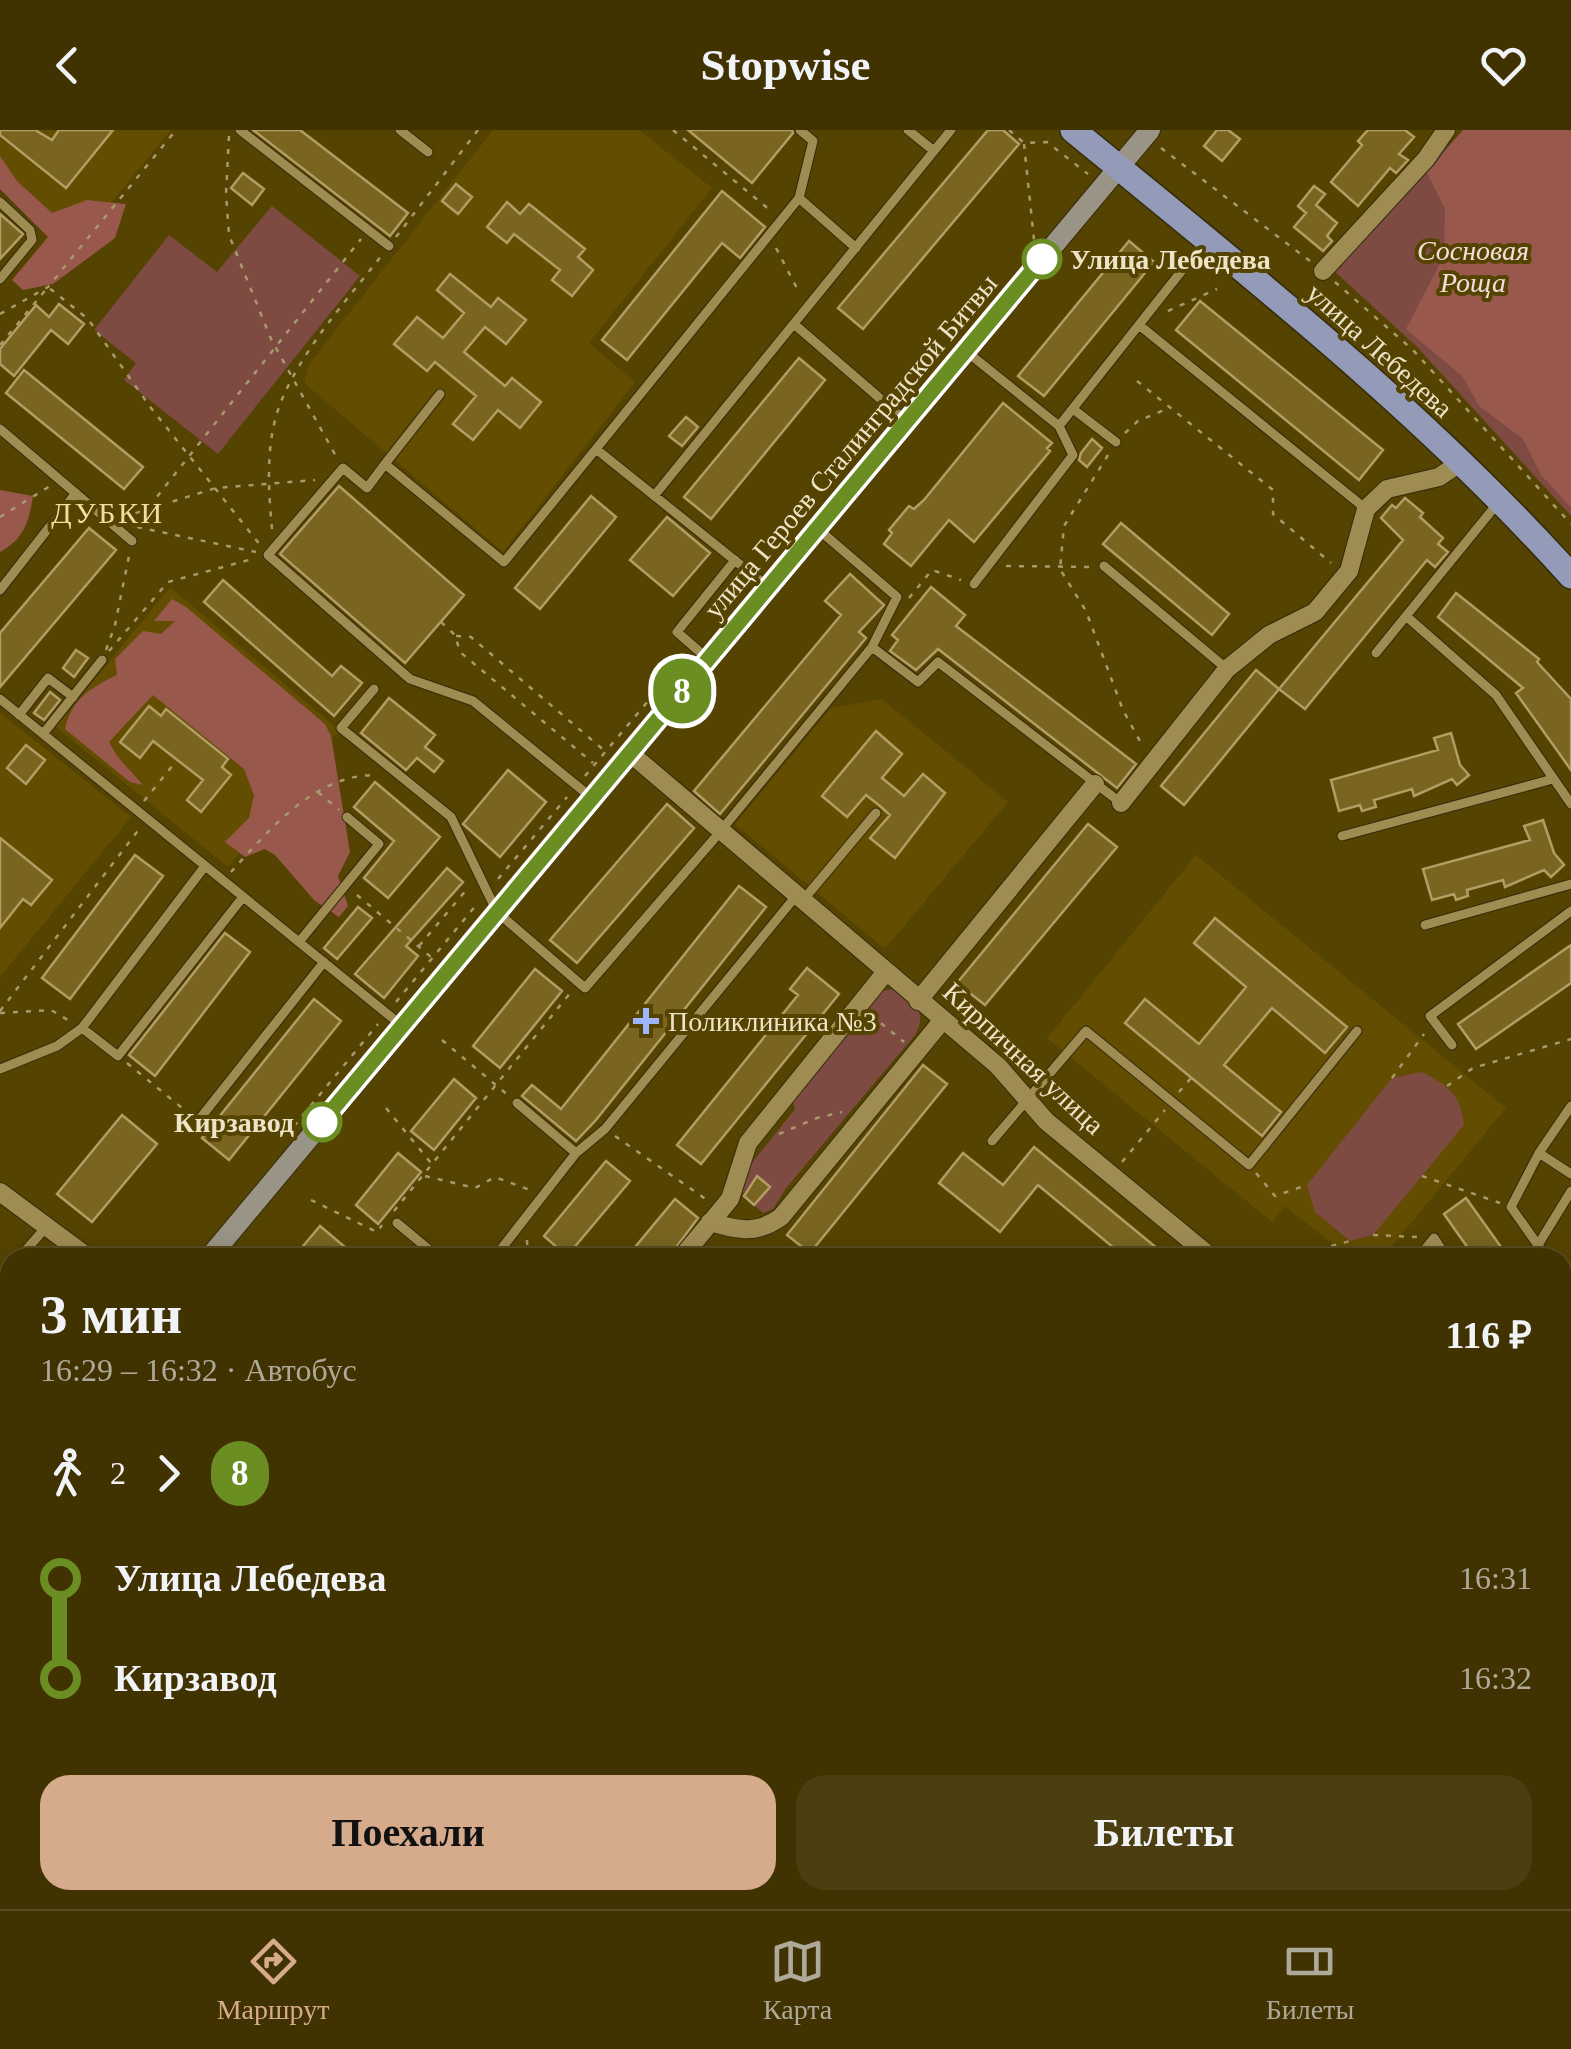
<!DOCTYPE html>
<html lang="ru">
<meta charset="utf-8">
<style>
body{margin:0;font-family:Georgia,serif;background:#4b3e10;color:#f1f3f6;height:100vh;display:flex;flex-direction:column;font-size:38px;white-space:nowrap}
*{box-sizing:border-box;margin:0}
p{font-size:32px;color:#aeaa99}
.icon{flex:none;width:55px;height:55px;fill:none;stroke:currentColor;stroke-width:2;stroke-linecap:round;stroke-linejoin:round}
.map{position:relative;flex:1;overflow:hidden}
.drawer{position:absolute;left:0px;top:1118px;width:1572px;height:662px;display:flex;flex-direction:column;background:#403201;border-radius:30px 30px 0 0;box-shadow:0 5px 25px #0003,0 0 0 2px #594d23}
.drawer>*{flex:none}
.badge{padding:0 20px;border-radius:32px;font-size:35px;line-height:65px}
.map>.badge{position:absolute;translate:-50% -50%;box-shadow:0 0 0 5px #fff}
.legs{display:flex;align-items:center;gap:15px;height:110px;padding:0 40px;font-size:32px}
.legs p{margin-inline-start:auto}
.summary{display:flex;align-items:center;justify-content:space-between;height:170px;padding:0 40px}
h1{font-size:55px;font-weight:800;line-height:75px}
.cta{display:flex;gap:20px;margin-top:auto;padding:20px 40px}
.cta a{flex:1;height:115px;border-radius:30px;background:#d6ab8b;color:#111;font-size:40px;font-weight:800;line-height:115px;text-align:center}
.cta a+a{background:#4b3e10;color:#f1f3f6}
ul{padding:0 40px;list-style:none}
li{display:flex;align-items:center;gap:35px;height:100px;font-size:38px}
li i{display:grid;place-items:center;width:15px;height:100%;margin:0 12px;background:currentColor}
li i::after{content:'';width:25px;height:25px;margin:-12px;border:8px solid;border-radius:50%;background:#403201}
li p{margin-inline-start:auto}
li:first-child i{background:linear-gradient(#0000 50%,currentColor 0)}
li:last-child i{background:linear-gradient(currentColor 50%,#0000 0)}
header{display:flex;justify-content:space-between;align-items:center;height:130px;padding:0 40px;background:#403201;font-size:45px;font-weight:800}
.menu{display:flex;justify-content:space-around;align-items:center;height:140px;border-top:2px solid #594d23;background:#403201;font-size:28px;color:#aeaa99}
.menu a{display:grid;justify-items:center;gap:5px}
.menu .current{color:#d6ab8b}
.map>svg:first-child{display:block}
.built{fill:#624d00}
.green{fill:#7d4b42}
.forest{fill:#99584c}
.building{fill:#796420;stroke:#b29e65;stroke-width:2.5}
.lines{fill:none;stroke-linecap:round;stroke-linejoin:round}
.lane-casing{stroke:#342a0c;stroke-width:11}
.street-casing{stroke:#342a0c;stroke-width:20}
.secondary-casing{stroke:#342a0c;stroke-width:22}
.primary-casing{stroke:#342a0c;stroke-width:28}
.path{stroke:#a89a6c;stroke-width:2.5;stroke-dasharray:5 8;stroke-linecap:butt}
.lane{stroke:#9f8c53;stroke-width:9}
.street{stroke:#9f8c53;stroke-width:18}
.secondary{stroke:#999485;stroke-width:20}
.primary{stroke:#949bb8;stroke-width:25}
.line-1-casing{stroke:#fff;stroke-width:22}
.line-1{stroke:#6b8e23;stroke-width:15}
.stop-1-dot{fill:#fff;stroke:#6b8e23;stroke-width:5}
.poi-dot{fill:#9eb4fd;stroke:#554301;stroke-width:4}
.labels{text-anchor:middle;stroke-width:8;stroke-linejoin:round;paint-order:stroke}
.park-label{font-size:28px;font-style:italic;fill:#f3deda;stroke:#554301}
.stop-label{font-size:28px;font-weight:bold;fill:#ede3c6;stroke:#554301;text-anchor:start}
.street-label{font-size:28px;fill:#ede3c6;stroke:#554301}
.poi-label{font-size:28px;fill:#ede3c6;stroke:#554301;text-anchor:start}
.neighbourhood-label{font-size:30px;letter-spacing:2.5px;fill:#f1dda1;stroke:#554301}
</style>
<header><svg class="icon" aria-label="back" viewBox="0 0 24 24"><path d="M15 5l-7 7 7 7"/></svg>Stopwise<svg class="icon" aria-label="heart" viewBox="0 0 24 24"><path d="M12 20l-8-8c-3-5 5-10 8-4 3-6 11-1 8 4z"/></svg></header>
<div class="map">
<svg width="1571" height="1779" viewBox="0 0 1571 1779">
<rect width="100%" height="100%" fill="#554301"/>
<!-- built -->
<path class="built" d="M0,0H171L72,120L0,58Z
M493,0H639L712,58L589,213L635,252L503,422L304,253L309,234Z
M170,457L339,600L228,737L56,597Z
M882,569L1008,672L885,819L735,694L831,578Z
M0,583L131,687L0,847Z
M1196,725L1506,978L1383,1127H1349L1285,1076L1272,1092L1047,908Z
M1562,1421L1571,1428V1554L1563,1534Z"/>
<!-- green -->
<path class="green" d="M1463,0H1571V386L1417,217L1333,140Z
M272,76L360,146L218,324L124,250L136,233L94,200L169,105L217,142Z
M893,859C913,875 929,878 915,905L786,1058L773,1079L763,1083L754,1075L770,1057L757,1047L742,1065L747,1039L795,979L791,966L876,862Z
M1422,942C1448,956 1461,964 1464,995L1373,1105L1350,1111L1315,1082L1307,1055L1392,948Z"/>
<!-- forest -->
<path class="forest" d="M1463,0H1571V378L1541,345L1523,309L1479,276L1463,247L1406,199L1444,126L1445,79L1427,43Z
M0,26L17,51L52,83L87,70L126,74L115,108L53,154L23,160L12,150L48,107L0,59Z
M0,360L33,366C29,392 24,409 0,422Z
M172,469L186,477L325,594L331,606L350,722L338,746L348,776L339,787L314,770L275,725L265,719L245,727L225,712L249,688L254,665L244,639L153,565L109,612L117,626L143,655L130,652L65,599C71,570 91,557 117,545L115,529L143,501L161,504L175,491H154Z"/>
<!-- building -->
<path class="building" d="M0,0H35L52,10L59,0H113L66,58L0,5Z
M253,0H300L408,83L390,106Z
M688,0H792L793,3L752,53Z
M988,0H1003L1019,14L863,199L838,178Z
M1217,0H1228L1240,9L1222,31L1204,16Z
M1368,0H1405L1414,7L1399,24L1408,30L1396,43L1390,38L1358,76L1331,52L1362,15L1358,11Z
M243,43L264,59L252,75L231,58Z
M456,54L472,67L458,84L442,71Z
M1314,56L1325,64L1316,75L1337,93L1327,106L1332,111L1323,121L1294,97L1306,83L1298,76Z
M722,61L765,97L740,128L722,113L627,230L602,210Z
M507,72L520,84L529,74L585,119L578,127L593,140L572,166L552,150L560,140L514,104L507,113L487,97Z
M0,84L23,104L0,129Z
M1129,111L1154,132L1044,266L1018,246Z
M450,144L491,177L498,168L526,190L506,214L485,197L464,222L505,256L512,248L541,272L520,298L498,280L473,310L453,294L476,266L435,232L427,241L394,214L417,187L443,208L464,183L437,160Z
M1200,171L1383,320L1359,350L1176,200Z
M59,174L84,194L68,214L51,200L14,246L0,234V219L36,175L49,187Z
M799,228L825,250L711,389L684,367Z
M24,240L143,337L124,359L6,263Z
M1003,273L1052,313L1047,318L1050,321L974,412L949,390L911,436L884,414L892,403L889,400L909,376L914,379L924,370Z
M686,287L698,297L682,316L669,306Z
M1092,309L1102,318L1087,337L1079,330L1081,323Z
M339,356L464,465L405,533L280,424Z
M591,366L616,387L540,479L515,458Z
M1405,368L1423,383L1420,387L1443,408L1438,414L1448,422L1435,437L1427,430L1305,579L1279,559L1403,410L1381,388L1392,375L1396,378Z
M667,387L710,423L673,466L630,430Z
M1121,393L1229,484L1212,505L1103,414Z
M89,398L116,420L0,557V503Z
M850,444L884,475L859,502L866,508L720,684L694,661L841,485L825,471Z
M223,450L332,546L341,536L362,553L334,586L204,472Z
M931,457L965,485L956,496L1136,634L1117,658L938,519L916,540L890,521L898,510L892,505Z
M1456,463L1539,529L1537,532L1571,569V640L1516,563L1523,558L1438,487Z
M76,520L88,528L74,547L63,538Z
M1256,540L1279,559L1184,675L1161,656Z
M50,562L60,570L44,590L34,583Z
M389,568L435,605L425,617L443,631L434,642L417,628L406,640L361,603Z
M149,576L161,586L166,579L228,629L222,637L231,645L201,682L187,670L203,650L153,611L140,628L120,612Z
M876,601L902,624L882,648L904,666L923,644L945,663L895,728L870,708L890,685L880,676L866,665L847,687L822,666Z
M1451,603L1460,635L1469,645L1457,655L1452,649L1414,666L1412,659L1374,670L1376,677L1362,681L1360,675L1339,681L1331,650L1438,620L1434,608Z
M26,615L45,630L26,654L7,638Z
M508,640L546,672L500,727L463,694Z
M375,652L440,707L388,768L364,748L394,711L354,677Z
M667,674L694,698L577,833L550,810Z
M1543,690L1554,723L1564,735L1551,747L1544,740L1505,757L1503,750L1467,760L1468,766L1456,770L1454,764L1432,770L1423,739L1530,710L1524,696Z
M1088,694L1117,717L985,875L957,853Z
M0,708L52,750L31,775L23,769L0,798Z
M135,725L163,746L70,869L42,848Z
M447,738L463,752L406,816L418,826L384,868L355,844Z
M739,756L766,777L596,990L576,1011L522,966L532,955L561,979Z
M358,777L372,788L337,829L324,818Z
M1215,788L1347,897L1325,923L1272,878L1224,935L1281,982L1262,1006L1125,893L1145,869L1199,914L1246,857L1194,813Z
M225,803L250,822L155,946L129,925Z
M1571,815V853L1476,919L1458,894Z
M807,838L839,864L701,1034L677,1015L798,865L790,859Z
M535,839L562,861L500,938L473,916Z
M314,869L341,891L229,1030L202,1008Z
M923,935L947,954L810,1123L787,1105Z
M454,949L476,968L434,1020L411,1001Z
M122,985L157,1014L92,1092L57,1064Z
M1034,1017L1158,1119L1151,1128H1126L1038,1055L1000,1102L939,1053L963,1023L1003,1055Z
M398,1023L421,1042L378,1094L356,1075Z
M606,1031L630,1051L567,1126L544,1106Z
M757,1046L770,1057L754,1075L744,1066Z
M1466,1068L1509,1128H1475L1444,1084Z
M675,1069L698,1088L669,1127L626,1128Z
M320,1096L358,1128H305L298,1122Z"/>
<g class="lines">
<!-- lane casing -->
<g class="lane-casing">
<path id="lane" d="M240,0L389,116
M400,0L428,22
M908,0L934,21
M799,68L856,118
M0,72L30,100L32,110L0,149
M794,194L906,291
M1139,195L1366,379
M967,222L1059,296L1073,325L974,454
M1073,279L1116,312
M1059,296L1206,110
M0,299L132,411
M596,319L799,68L813,11L800,0
M385,334L440,264
M654,366L951,0
M818,399L897,467L872,517L918,552L938,532L1121,673
M1104,436L1227,539
M0,460L76,363
M1406,486L1496,565L1571,674
M1376,523L1497,374
M708,529L677,502L735,430
M374,559L341,598L451,687L497,782L585,858L714,709L872,517
M0,569L401,895
M19,585L48,548L73,567
M43,604L102,530
M592,668L473,571L410,549L268,425L343,338L367,358L385,334L504,432L596,319L768,457
M1342,706L1553,649
M804,769L876,683
M1425,795L1571,754
M299,812L379,714L347,687
M82,898L118,926L243,767
M1452,915L1430,886L1571,781
M0,939L57,916L82,898L205,736
M517,973L576,1023
M198,991L324,832
M992,1011L1086,901L1249,1035L1357,901
M1539,1023L1571,1044
M397,1093L439,1128
M1538,1115L1571,1061
M19,1128L47,1096
M494,1128L576,1023L605,999L796,766
M1418,1128L1434,1108L1447,1128
M1547,1128L1511,1077L1539,1023L1571,976
M1562,1149L1571,1161
M0,1150L10,1138
M1562,1273L1571,1267
M1562,1299L1571,1312
M1562,1464L1571,1457
M1562,1483L1571,1504
M5,1523L10,1517
M1562,1548L1571,1595
M0,1657L10,1639
M527,1770L538,1779
M831,1770L843,1779
M296,1779L304,1770
M481,1779L490,1770"/>
</g>
<!-- street casing -->
<g class="street-casing">
<path id="street" d="M1323,141L1426,29L1446,0
M630,623L998,936L1046,991L1212,1128
M1121,673L1227,539L1269,505L1315,482L1349,441L1366,379L1387,359L1439,347L1461,332
M918,871L1095,654
M0,1062L89,1128
M710,1092C738,1100 756,1105 781,1087L942,891
M681,1128L730,1069L748,1013L885,843
M1562,1324L1571,1327
M0,1569L10,1578
M241,1770L252,1779"/>
</g>
<!-- secondary casing -->
<g class="secondary-casing">
<path id="secondary" d="M209,1128L1150,0
M0,1378L10,1366"/>
</g>
<!-- primary casing -->
<g class="primary-casing">
<path id="primary" d="M1073,0C1245,141 1422,280 1571,446"/>
</g>
<!-- path -->
<path class="path" d="M673,0L771,81
M1009,0L1024,13L1047,12L1088,44
M229,6L226,64L229,105L271,209L337,328
M1024,14L1034,110
M1161,18L1310,131
M396,107L478,0
M776,118L800,164
M1335,152L1413,220L1571,394
M1168,181L1217,159
M0,184L48,157L176,0
M0,215L48,157L88,189L151,278L261,416
M1137,251L1273,360V384L1331,433
M1125,303L1138,291L1169,278
M1108,325L1064,396L1060,439L1086,481L1123,580L1142,615
M0,387L50,356
M123,387L216,358L315,350
M133,397L361,109
M137,397L256,422
M272,399C268,357 265,307 283,267C306,215 347,170 382,125
M1006,436L1093,437
M909,468L932,440L961,450
M441,492L455,505L460,522L593,633
M456,506L471,507L606,622
M106,520L115,495L129,426
M109,521L168,452L256,428
M585,646L686,526
M318,662L339,680
M144,671L177,630
M231,742C270,699 315,644 377,645
M498,749L567,667
M357,765L431,827
M419,816L468,758
M396,872L477,774
M0,881L140,698
M0,883L51,880L68,890
M871,885L904,912
M442,910L509,966
M127,933L187,982
M1392,948L1424,904
M1447,956L1473,938L1571,909
M1179,962L1191,948
M386,978L431,1033
M294,996L378,894
M779,1004L817,988L842,982
M615,1006L707,1070
M1122,1032L1165,980
M1256,1043L1275,1066L1307,1055
M425,1046L475,1058L495,1047L530,1060
M1422,1046L1500,1073
M311,1070L377,1102L382,1095
M394,1081L571,862
M1373,1105L1417,1107
M527,1110L528,1128
M1228,1123L1308,1122L1350,1111
M184,1128L193,1117
M0,1349L10,1337
M1562,1402L1571,1409
M0,1609L10,1617
M0,1685L10,1692
M174,1770L182,1779
M195,1770L206,1779"/>
<!-- lane -->
<use href="#lane" class="lane"/>
<!-- street -->
<use href="#street" class="street"/>
<!-- secondary -->
<use href="#secondary" class="secondary"/>
<!-- primary -->
<use href="#primary" class="primary"/>
</g>
<g class="lines">
<!-- line-1 casing -->
<g class="line-1-casing">
<path id="line-1" d="M322,992L1042,129"/>
</g>
<!-- line-1 -->
<use href="#line-1" class="line-1"/>
</g>
<!-- markers -->
<g class="stop-1-dot">
<circle cx="1042" cy="129" r="18"/>
<circle cx="322" cy="992" r="18"/>
</g>
<path class="poi-dot" d="M641 876h10v10h10v10h-10v10h-10v-10h-10v-10h10z"/>
<g class="labels">
<!-- park labels -->
<g class="park-label">
<text x="1473" y="130">Сосновая<tspan x="1473" dy="32">Роща</tspan></text>
</g>
<!-- stop labels -->
<g class="stop-label">
<text x="1070" y="139">Улица Лебедева</text>
<text x="294" y="1002" text-anchor="end">Кирзавод</text>
</g>
<!-- street labels -->
<g class="street-label">
<text transform="translate(1380 220) rotate(42)" y="10">улица Лебедева</text>
<text transform="translate(850 316) rotate(-50)" y="10">улица Героев Сталинградской Битвы</text>
<text transform="translate(1024 928) rotate(43)" y="10">Кирпичная улица</text>
</g>
<!-- poi labels -->
<g class="poi-label">
<text x="668" y="901">Поликлиника №3</text>
</g>
<!-- neighbourhood labels -->
<g class="neighbourhood-label">
<text x="108" y="393">ДУБКИ</text>
</g>
</g>
</svg>
<b class="badge" style="left:682px;top:561px;background:#6b8e23;color:#fff">8</b>
<section class="drawer">
<div class="summary"><div><h1>3 мин</h1><p>16:29 – 16:32 · Автобус</p></div><b>116 ₽</b></div>
<div class="legs"><svg class="icon" aria-label="walk" viewBox="0 0 24 24"><circle cx="13" cy="4" r="2"/><path d="M13 8l-2 6 4 7M11 14l-3 7M7 12l3-4h3l4 4"/></svg>2<svg class="icon" aria-label="forward" viewBox="0 0 24 24"><path d="M9 5l7 7-7 7"/></svg><b class="badge" style="background:#6b8e23;color:#fff">8</b></div>
<ul>
<li><i style="color:#6b8e23"></i><b>Улица Лебедева</b><p>16:31</p></li>
<li><i style="color:#6b8e23"></i><b>Кирзавод</b><p>16:32</p></li>
</ul>
<div class="cta"><a>Поехали</a><a>Билеты</a></div>
</section>
</div>
<nav class="menu">
<a class="current"><svg class="icon" aria-label="directions" viewBox="0 0 24 24"><path d="M12 3l9 9-9 9-9-9zM9 14v-3h6M13 9l2 2-2 2"/></svg>Маршрут</a>
<a><svg class="icon" aria-label="map" viewBox="0 0 24 24"><path d="M3 6l6-2 6 2 6-2v14l-6 2-6-2-6 2zM9 4v14M15 6v14"/></svg>Карта</a>
<a><svg class="icon" aria-label="tickets" viewBox="0 0 24 24"><path d="M3 7h18v10H3zM15 7v10"/></svg>Билеты</a>
</nav>
